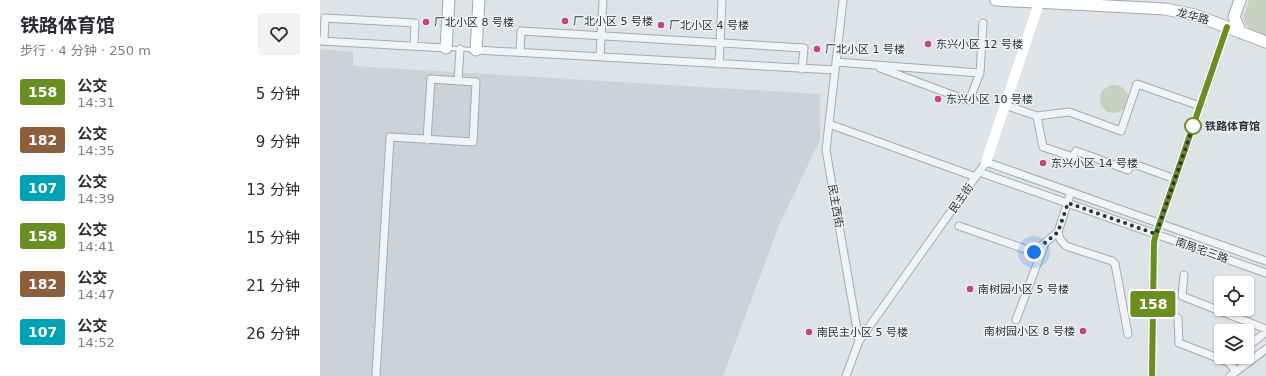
<!DOCTYPE html>
<html lang="zh">
<meta charset="utf-8">
<style>
body{margin:0;font-family:"DejaVu Sans","Noto Sans SC",sans-serif;background:#f2f2f3;color:#2b2b33;height:100vh;display:flex;flex-direction:column;font-size:15px;white-space:nowrap}
*{box-sizing:border-box;margin:0}
p{font-size:13px;color:#7c7c81}
.icon{flex:none;width:22px;height:22px;fill:none;stroke:currentColor;stroke-width:2;stroke-linecap:round;stroke-linejoin:round}
.map{position:relative;flex:1;overflow:hidden}
.sheet{display:flex;flex-direction:column;background:#fff;width:320px}
.sheet>*{flex:none}
.badge{padding:0 8px;border-radius:3px;font-size:14px;line-height:26px}
.buttons{position:absolute;left:894px;top:276px;display:grid;gap:8px}
.buttons a{display:grid;place-items:center;width:40px;height:40px;border-radius:4px;background:#fff;box-shadow:0 1px 3px #0004;font-size:20px}
.you{position:absolute;width:20px;height:20px;margin:-10px;border:3px solid #fff;border-radius:50%;background:#1a73e8;box-shadow:0 0 0 6px #1a73e833}
.map>.badge{position:absolute;translate:-50% -50%;box-shadow:0 0 0 2px #fff}
.round{display:grid;place-items:center;flex:none;width:42px;height:42px;border-radius:4px;background:#f2f2f3}
.overview{display:flex;align-items:center;justify-content:space-between;height:68px;padding:0 20px}
h1{font-size:19px;font-weight:700;line-height:30px}
ul{padding:0;list-style:none}
li{display:flex;align-items:center;gap:12px;height:48px;padding:0 20px}
li div{flex:1}
li b{display:block;font-size:15px}
li em{font-style:normal}
li .badge{min-width:44px;font-weight:700;text-align:center}
main{display:flex;flex:1;min-height:0}
.map>svg:first-child{display:block}
.built{fill:#cdd2d9}
.green{fill:#c6d1c0}
.lines{fill:none;stroke-linecap:round;stroke-linejoin:round}
.lane-casing{stroke:#a4abb1;stroke-width:5.5}
.street-casing{stroke:#a4abb1;stroke-width:9}
.primary-casing{stroke:#9ea9b3;stroke-width:13}
.lane{stroke:#f1f3f6;stroke-width:3.5}
.street{stroke:#f1f3f6;stroke-width:7}
.secondary{stroke:#fff;stroke-width:10}
.primary{stroke:#fff;stroke-width:11}
.line-casing{stroke:#fff;stroke-width:9}
.line{stroke:#6b8e23;stroke-width:6}
.walk{stroke:#28333e;stroke-width:4;stroke-dasharray:0 7.2}
.poi-dot{fill:#c9476b;stroke:#eef2f5;stroke-width:1.5}
.stop-dot{fill:#fff;stroke:#6b8e23;stroke-width:2}
.labels{text-anchor:middle;stroke-width:3;stroke-linejoin:round;paint-order:stroke}
.street-label{font-size:11px;fill:#28333e;stroke:#eef2f5}
.poi-label{font-size:11px;fill:#28333e;stroke:#eef2f5;text-anchor:start}
.stop-label{font-size:11px;font-weight:bold;fill:#28333e;stroke:#eef2f5;text-anchor:start}
</style>
<main>
<section class="sheet">
<div class="overview"><div><h1>铁路体育馆</h1><p>步行 · 4 分钟 · 250 m</p></div><a class="round"><svg class="icon" aria-label="heart" viewBox="0 0 24 24"><path d="M12 20l-8-8c-3-5 5-10 8-4 3-6 11-1 8 4z"/></svg></a></div>
<ul>
<li><span class="badge" style="background:#6b8e23;color:#fff">158</span><div><b>公交</b><p>14:31</p></div><em>5 分钟</em></li>
<li><span class="badge" style="background:#8b5e3c;color:#fff">182</span><div><b>公交</b><p>14:35</p></div><em>9 分钟</em></li>
<li><span class="badge" style="background:#00a3b4;color:#fff">107</span><div><b>公交</b><p>14:39</p></div><em>13 分钟</em></li>
<li><span class="badge" style="background:#6b8e23;color:#fff">158</span><div><b>公交</b><p>14:41</p></div><em>15 分钟</em></li>
<li><span class="badge" style="background:#8b5e3c;color:#fff">182</span><div><b>公交</b><p>14:47</p></div><em>21 分钟</em></li>
<li><span class="badge" style="background:#00a3b4;color:#fff">107</span><div><b>公交</b><p>14:52</p></div><em>26 分钟</em></li>
</ul>
</section>
<div class="map">
<svg width="946" height="376" viewBox="0 0 946 376">
<rect width="100%" height="100%" fill="#dee3e7"/>
<!-- built -->
<path class="built" d="M0,49L33,52V66L500,94V140L459,225L403,376H0Z"/>
<!-- green -->
<path class="green" d="M929,0H946V36L931,31L924,22V15Z
M780 99a14 14 0 1 1 28 0a14 14 0 1 1-28 0Z"/>
<g class="lines">
<!-- lane casing -->
<g class="lane-casing">
<path id="lane" d="M127,48L155,50"/>
</g>
<!-- street casing -->
<g class="street-casing">
<path id="street" d="M523,0L506,150L539,341
M0,41L126,48
M4,41L5,18L95,23L94,46
M156,50L515,70
M200,52L201,31L484,48L482,69
M280,57L283,0
M516,62L660,73L663,23
M399,64L402,0
M560,68L649,101L660,73
M138,81L140,49
M685,105L717,116L749,112L801,131L817,84L880,106
M717,116L723,147L753,157L756,151L808,170L811,163L855,179
M509,124L656,177
M659,172L946,273
M751,192L738,232L740,239L746,246L792,261L795,264L808,334
M639,226L714,252L738,232
M864,275L862,296L946,329
M858,318L859,343L908,362L916,371
M696,320L725,243
M927,347L946,332
M56,376L70,137L153,142L156,82L111,79L107,140
M526,376L539,341L666,162L946,261
M832,376L834,242L836,234L907,27
M910,376L946,349"/>
</g>
<!-- primary casing -->
<g class="primary-casing">
<path id="primary" d="M676,0L845,9L875,15L946,42
M920,0L914,17L921,33
M126,48L129,0
M156,50L159,0"/>
</g>
<!-- lane -->
<use href="#lane" class="lane"/>
<!-- street -->
<use href="#street" class="street"/>
<!-- secondary -->
<path class="secondary" d="M666,162L720,0"/>
<!-- primary -->
<use href="#primary" class="primary"/>
</g>
<g class="lines">
<!-- line casing -->
<g class="line-casing">
<path id="line" d="M832,376L834,242L836,234L907,27"/>
</g>
<!-- line -->
<use href="#line" class="line"/>
<!-- walk -->
<path class="walk" d="M714,252L738,232L748,203L836,234L875,121L873,126"/>
</g>
<!-- markers -->
<g class="poi-dot">
<circle cx="245" cy="21" r="4"/>
<circle cx="106" cy="22" r="4"/>
<circle cx="341" cy="25" r="4"/>
<circle cx="608" cy="44" r="4"/>
<circle cx="497" cy="49" r="4"/>
<circle cx="618" cy="99" r="4"/>
<circle cx="723" cy="163" r="4"/>
<circle cx="650" cy="289" r="4"/>
<circle cx="763" cy="331" r="4"/>
<circle cx="489" cy="332" r="4"/>
</g>
<circle class="stop-dot" cx="873" cy="126" r="8"/>
<g class="labels">
<!-- street labels -->
<g class="street-label">
<text transform="translate(873 16) rotate(15)" y="4">龙华路</text>
<text transform="translate(641 198) rotate(-55)" y="4">民主街</text>
<text transform="translate(516 206) rotate(80)" y="4">民主西街</text>
<text transform="translate(882 250) rotate(19)" y="4">南局宅三路</text>
</g>
<!-- poi labels -->
<g class="poi-label">
<text x="253" y="25">厂北小区 5 号楼</text>
<text x="114" y="26">厂北小区 8 号楼</text>
<text x="349" y="29">厂北小区 4 号楼</text>
<text x="616" y="48">东兴小区 12 号楼</text>
<text x="505" y="53">厂北小区 1 号楼</text>
<text x="626" y="103">东兴小区 10 号楼</text>
<text x="731" y="167">东兴小区 14 号楼</text>
<text x="658" y="293">南树园小区 5 号楼</text>
<text x="755" y="335" text-anchor="end">南树园小区 8 号楼</text>
<text x="497" y="336">南民主小区 5 号楼</text>
</g>
<!-- stop labels -->
<g class="stop-label">
<text x="885" y="130">铁路体育馆</text>
</g>
</g>
</svg>
<div class="buttons">
<a><svg class="icon" aria-label="locate" viewBox="0 0 24 24"><circle cx="12" cy="12" r="6"/><path d="M12 2v4M12 18v4M2 12h4M18 12h4"/></svg></a>
<a><svg class="icon" aria-label="layers" viewBox="0 0 24 24"><path d="M12 4l9 5-9 5-9-5zM3 14l9 5 9-5"/></svg></a>
</div>
<div class="you" style="left:714px;top:252px"></div>
<b class="badge" style="left:833px;top:304px;background:#6b8e23;color:#fff">158</b>
</div>
</main>
